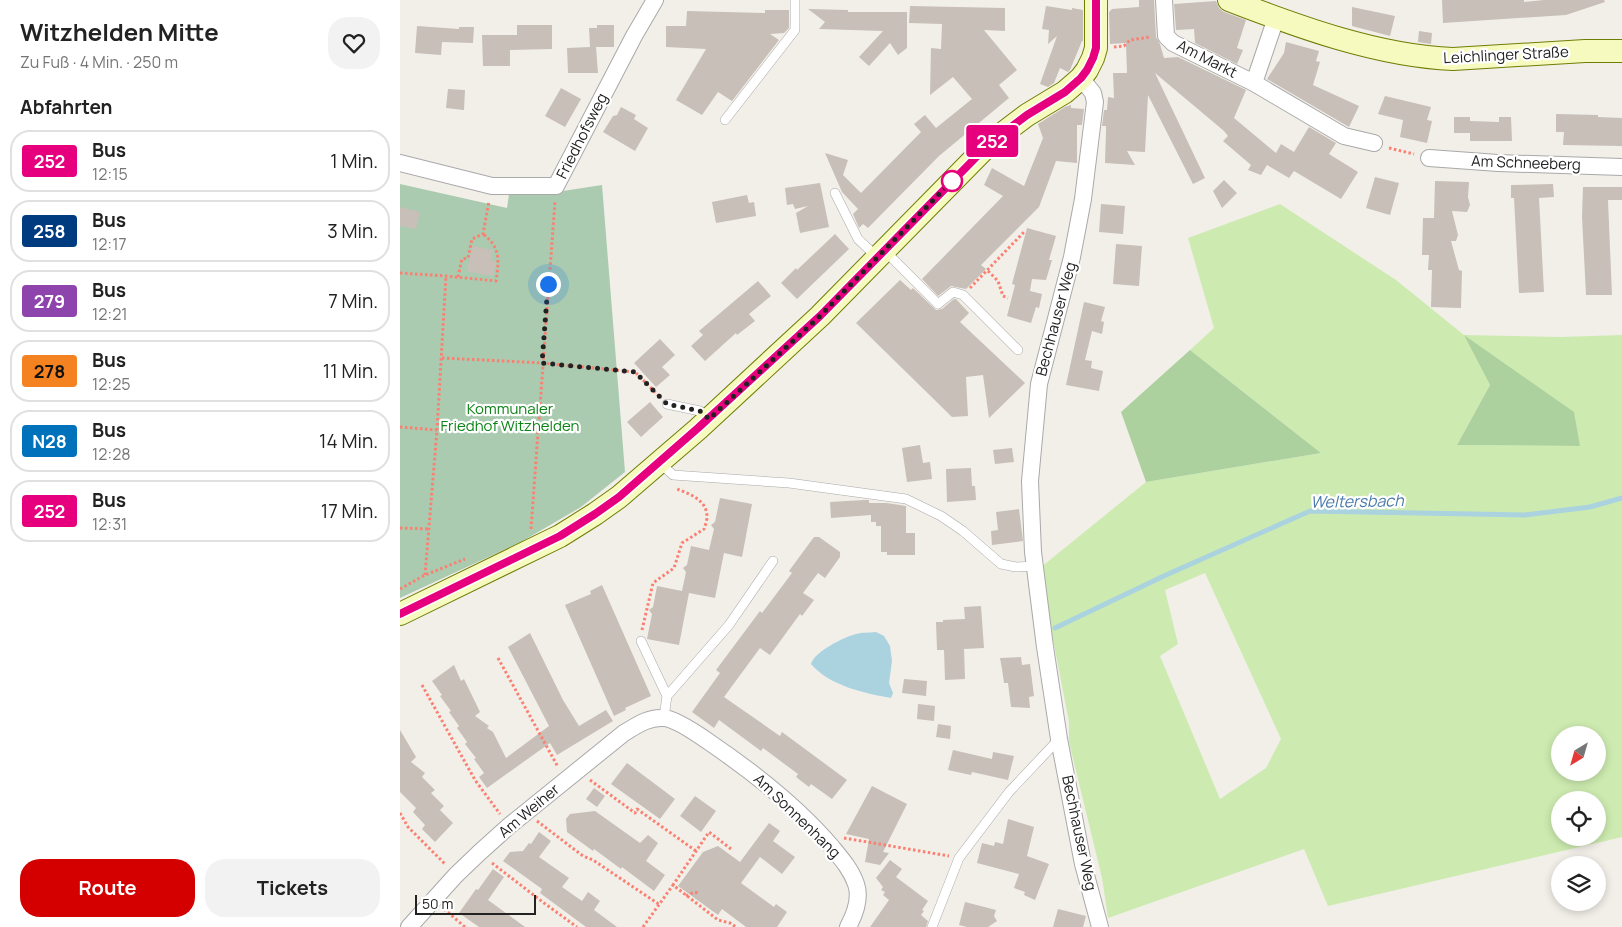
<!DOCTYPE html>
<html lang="de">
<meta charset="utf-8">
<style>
body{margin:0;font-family:Manrope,sans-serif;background:#f2f2f2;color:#222;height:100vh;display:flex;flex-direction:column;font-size:19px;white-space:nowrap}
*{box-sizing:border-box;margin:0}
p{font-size:16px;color:#767676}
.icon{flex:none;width:28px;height:28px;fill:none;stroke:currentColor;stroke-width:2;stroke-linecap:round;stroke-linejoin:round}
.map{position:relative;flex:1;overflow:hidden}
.side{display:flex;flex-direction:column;background:#fff;width:400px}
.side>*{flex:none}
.badge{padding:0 10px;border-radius:4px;font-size:18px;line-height:32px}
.needle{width:32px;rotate:217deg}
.controls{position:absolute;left:1151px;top:726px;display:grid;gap:10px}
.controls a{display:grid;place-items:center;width:55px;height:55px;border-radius:50%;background:#fff;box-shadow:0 2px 8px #0003;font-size:25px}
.scale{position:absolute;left:15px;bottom:12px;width:121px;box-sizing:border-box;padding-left:5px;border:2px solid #222;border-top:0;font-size:14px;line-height:18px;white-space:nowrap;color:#222;-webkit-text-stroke:4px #fff;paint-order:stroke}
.you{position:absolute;width:25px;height:25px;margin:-12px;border:4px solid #fff;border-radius:50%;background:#1a73e8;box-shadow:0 0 0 8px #1a73e833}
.map>.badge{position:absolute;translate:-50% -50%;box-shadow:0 0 0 2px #fff}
h2{padding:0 20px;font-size:19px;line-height:45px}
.round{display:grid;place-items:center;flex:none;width:52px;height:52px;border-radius:20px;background:#f2f2f2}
.head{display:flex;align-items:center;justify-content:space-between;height:85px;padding:0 20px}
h1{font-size:24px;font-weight:700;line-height:38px}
.primary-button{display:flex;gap:10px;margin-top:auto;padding:10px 20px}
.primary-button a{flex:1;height:58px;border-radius:20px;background:#d40000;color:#fff;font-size:20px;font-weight:700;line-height:58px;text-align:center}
.primary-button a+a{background:#f2f2f2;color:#222}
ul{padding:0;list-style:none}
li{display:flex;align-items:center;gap:15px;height:62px;margin:0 10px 8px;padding:0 10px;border:2px solid #e0e0e0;border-radius:20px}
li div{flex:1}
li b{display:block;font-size:19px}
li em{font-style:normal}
li .badge{min-width:55px;font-weight:700;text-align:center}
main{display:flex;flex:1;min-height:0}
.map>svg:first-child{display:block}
.grass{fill:#cdebb0;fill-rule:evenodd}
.forest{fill:#add19e}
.cemetery{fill:#aacbaf}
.water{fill:#aad3df}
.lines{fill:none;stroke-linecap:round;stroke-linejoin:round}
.stream{stroke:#aad3df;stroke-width:5}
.building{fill:#c7bfb8}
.lane-casing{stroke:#a9a9a9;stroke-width:10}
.street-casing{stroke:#a9a9a9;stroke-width:18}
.secondary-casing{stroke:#707d05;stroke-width:24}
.path{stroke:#fa8072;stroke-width:3;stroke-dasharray:2.5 2.5;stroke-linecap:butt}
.lane{stroke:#fff;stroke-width:9}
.street{stroke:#fff;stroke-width:16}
.secondary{stroke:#f7fabf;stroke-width:22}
.line-casing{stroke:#fff;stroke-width:11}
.line{stroke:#e6007e;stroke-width:8}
.walk{stroke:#222;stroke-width:5;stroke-dasharray:0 9}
.stop-dot{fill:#fff;stroke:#e6007e;stroke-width:2.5}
.labels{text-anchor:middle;stroke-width:4.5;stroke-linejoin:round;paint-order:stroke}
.street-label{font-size:15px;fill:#222;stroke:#fff}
.park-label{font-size:15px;fill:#0c8416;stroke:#fff}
.water-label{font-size:16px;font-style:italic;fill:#4a7aab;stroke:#fff}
</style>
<main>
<section class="side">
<div class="head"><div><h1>Witzhelden Mitte</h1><p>Zu Fuß · 4 Min. · 250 m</p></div><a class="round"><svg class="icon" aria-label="heart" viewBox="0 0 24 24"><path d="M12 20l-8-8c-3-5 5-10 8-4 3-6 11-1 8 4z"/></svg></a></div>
<h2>Abfahrten</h2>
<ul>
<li><span class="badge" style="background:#e6007e;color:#fff">252</span><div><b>Bus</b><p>12:15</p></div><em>1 Min.</em></li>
<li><span class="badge" style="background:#003b80;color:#fff">258</span><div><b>Bus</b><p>12:17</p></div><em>3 Min.</em></li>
<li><span class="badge" style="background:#8e44ad;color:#fff">279</span><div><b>Bus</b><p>12:21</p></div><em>7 Min.</em></li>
<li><span class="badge" style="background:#f58220;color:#111">278</span><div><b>Bus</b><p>12:25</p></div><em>11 Min.</em></li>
<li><span class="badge" style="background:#0072bc;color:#fff">N28</span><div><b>Bus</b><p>12:28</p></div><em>14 Min.</em></li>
<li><span class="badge" style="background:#e6007e;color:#fff">252</span><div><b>Bus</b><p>12:31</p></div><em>17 Min.</em></li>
</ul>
<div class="primary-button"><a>Route</a><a>Tickets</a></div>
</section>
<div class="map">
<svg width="1222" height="927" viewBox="0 0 1222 927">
<rect width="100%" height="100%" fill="#f2efe9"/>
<!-- grass -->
<path class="grass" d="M880,204L996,280L1064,335L1160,337L1222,335V837L928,906L904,849L708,918L702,878L669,742V722L644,593L640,568L746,482L921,453L790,350L814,328L788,238ZM1065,336L1180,446L1057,445L1090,385ZM805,573L881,739L866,768L820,799L760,656L778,644L765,590ZM1160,735H1198V772H1160ZM1160,800H1198V838H1160Z"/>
<!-- forest -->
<path class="forest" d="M1064,335L1174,412L1180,446L1057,445L1090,385Z
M790,350L921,453L746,482L721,412Z"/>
<!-- cemetery -->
<path class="cemetery" d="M0,184L107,208L109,194L163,191L202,185L225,472L181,507L121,542L0,598Z"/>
<!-- water -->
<path class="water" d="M476,632L484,636L490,646L492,661L489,683L493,693L491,698C464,693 430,686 411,664C414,652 444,637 456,634C462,632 470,633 476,632Z"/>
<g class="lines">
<!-- stream -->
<path class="stream" d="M655,628L766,575L910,511L1125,515L1190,507L1222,498"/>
</g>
<!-- building -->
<path class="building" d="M739,0H754L756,37L760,44L764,58L778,57L846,90L834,118L876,153L881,144L894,152L909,127L936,143L929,154L958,172L941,199L894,171L889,178L867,165L861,175L848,170L851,165L823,141L828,136L824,131L755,73L805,178L793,184L748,95L745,152L727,151L735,165L705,163L706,131V126H702L704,110H707L708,97L714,98L713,73H727L726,43L710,44L709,12L712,9L739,7Z
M1042,0H1124V2L1144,0H1204L1205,2L1166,15L1043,23Z
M816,1L819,8L824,12L846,20L837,48L843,50L837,64L795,43L794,29L776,30L774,4Z
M510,6L605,8V31L584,30L617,70L599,85L609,98L539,156L468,228L463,224L459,228L453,214L458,209L442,192L425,153L448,160L443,175L461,193L521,132L514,124L525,115L536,128L572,99L553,77L530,95L531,48L541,49L542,24L509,23Z
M646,6L672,10V8L683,10V41H682L670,70L668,72L660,68L654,83L648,87L640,84L657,36L648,44L649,30L642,29Z
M952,7L995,16L990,36L952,26Z
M408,9L448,10V12H507V48L498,55L490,43L469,66L459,57L483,31L419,29L425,22Z
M365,10H389V28L384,33L370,34L379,40L332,101L318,92L302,115L276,100L306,49L266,47V26H286L287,11L365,13Z
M117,25H152V49L110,50V66H83L82,35H117Z
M197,25H214V47H196L198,73H168L167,48L190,47L189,28H197Z
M17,26L59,29V27H74L73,43L42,42L41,55L15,53Z
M1019,31L1032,33L1031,44L1018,42Z
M886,42L919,51L916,61L920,62L913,85L959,106L949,127L867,79L884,53Z
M161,88L181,99L165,127L145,116Z
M48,89L65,90L64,110L46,108Z
M985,96L1031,107L1027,120L1032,121L1027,143L1000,137L1003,120L978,114Z
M671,105V108L684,109L682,125H677V163L656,161L639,207L581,265L586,269L566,289L551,286L538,296L522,279L603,196L584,185L592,168L624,186L643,138L638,124L665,107Z
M221,107L236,115L234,119L248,128L235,151L203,132L213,116L217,115Z
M1156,114L1198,115V117L1222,118V146L1163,145L1164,132H1156Z
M1054,117H1070V121L1099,122V117H1111L1112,141H1070V128V133H1054Z
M975,177L999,183L990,215L966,208Z
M824,180L837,193L822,208L813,191Z
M1035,181L1069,182L1068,197L1070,205L1067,212L1052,211L1058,235L1056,241H1051L1059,270L1062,271L1061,308L1031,307L1032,270H1028L1029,255H1022L1023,218H1034Z
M420,183L429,227L400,233L396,213L408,206L395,209L393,204L387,205L385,188Z
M1153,184L1154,197L1139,198L1144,292L1119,293L1114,198H1111V185Z
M1183,187H1222V200H1208L1212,295H1186L1182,217Z
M347,195L349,203L354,202L356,216L316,223L312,202Z
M701,204L725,206L723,234L699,232Z
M0,207L20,212L16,229L0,226Z
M627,228L656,236L649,260H652L646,280L632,279L630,291L642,294L639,308L636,307L631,323L607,316L615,285L612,284Z
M435,234L449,249L397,299L381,283L396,268L397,270Z
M716,244L742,246L739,286L713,284Z
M72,246L93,250L91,261H96L93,276L67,272Z
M500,280L511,290L513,288L536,310L542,309L554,299H556L569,313L560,322L625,383L589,418L583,375L566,377L568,416L552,417L456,323Z
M358,281L371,296L349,314L355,321L337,335L336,333L305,361L291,346L303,335L299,331Z
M684,302L705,307L701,321L704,322L702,334L692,331L685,360L692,361L691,368L703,371L699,391L666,385Z
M260,339L275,355L262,367L270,375L256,387L234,363Z
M250,402L263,417L241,437L227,422Z
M520,445L523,463L530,462L532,479L507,482L502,448Z
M612,448L614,462L595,464L593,450Z
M571,468L572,486H575L576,500L547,502L546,469Z
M320,498L352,504L342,557L324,553L315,598L289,593L279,645L247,639L252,614L249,610L253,607L257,586L282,591L286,572L283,568L287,565L291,546L309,550L314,529L311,525L315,522Z
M464,500H469V503H487L506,506V533H515V555H487V552H481V526H476V522H471V515L431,518L430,502Z
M619,509L623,541L592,545L591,531L598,530L596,512Z
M414,537H419L440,552V557L425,578L418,573L403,593L414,600L402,616L400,614L370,655L360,648L324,697L380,736L382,732L447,780L432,799L411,784L409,787L396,777L398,774L363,748L361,751L319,720L314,728L292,712L320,673L316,670L360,611L362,613L392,573L389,571Z
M202,585L251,696L225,708L226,710L214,716L165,605L191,594L190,591Z
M581,606L584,648L564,649L565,679L545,680L544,650H537L536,622H543V620L565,619L564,607Z
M130,633L163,700L179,726L206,710L213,721L157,755L150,743L87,788L79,777L84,773L74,759L76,758L65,744L67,742L57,728L59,726L49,712L51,711L40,696L42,695L32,681L54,665L61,681L64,679L80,712L75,716L89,726L87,728L93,732L106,758L149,726L108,647Z
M621,657L622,665L630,664L634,696L629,697L630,708L611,707L608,683H604L602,669L600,658Z
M504,679L527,681L526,696L502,693Z
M518,704L535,706L534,721L517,719Z
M538,724L551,726L550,739L536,737Z
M0,730L16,757L11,762L25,773L22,777L35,790L31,793L44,806L40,810L53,823L35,842L22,829L25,825L13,812L16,808L0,792Z
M553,750L592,759L593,752L614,756L608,780L572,772L571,775L548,770Z
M227,763L275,799L260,819L211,784Z
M472,786L507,804L483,852L489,853L480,865L465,862L469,839L446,834Z
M194,788L205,796L197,807L186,799Z
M295,796L316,811L301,832L280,816Z
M195,811L240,843L248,835L258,843L246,861L265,875L254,891L222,867L221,869L194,849L193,851L167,832L166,819L170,814Z
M608,819L634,827L627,856L649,864L635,900L624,895L625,892L614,888L619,874L577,863L582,843L594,846L595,842L603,844Z
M369,823L380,831L373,841L395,857L382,874L360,857L341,883L374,907L376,904L387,912L377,927H346L322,909L318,915L278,886L303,852L318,846L340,862Z
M139,832L151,841L139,857L169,878L162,887L182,901L188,892L200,901L194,910L217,927H186L140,893L142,889L103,861L110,852L123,851L129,843L131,844Z
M490,860L502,869L496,877L528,901L522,910L524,911L521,915L528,921L526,927H470L489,900L483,895L485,892L481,890L483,887L476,878Z
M93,869L104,877L88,900L125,927H79L59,913L76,889L78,890Z
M565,902L596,910L594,916L597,921L588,927H567L559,925Z
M658,909L686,916L683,927H653Z"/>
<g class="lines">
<!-- lane casing -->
<g class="lane-casing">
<path id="lane" d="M325,120L395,30V0
M435,193L458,239L478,258
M485,251L538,304L553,292L563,295L618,350
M267,404L300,411L309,418
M260,463L273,475L389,483L506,499L541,516L563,531L601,564L616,567L635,566
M241,641L267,696
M264,717L267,696L329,625L373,561
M532,927L559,858L609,792L659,739"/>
</g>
<!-- street casing -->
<g class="street-casing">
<path id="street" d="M764,0L766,36L773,43L854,83L944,136L974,143
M681,78L693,93L695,102L683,199L672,257L639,384L630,481L633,552L645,647L659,739L683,864L700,927
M854,83L876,18
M1029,158L1098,163L1222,167
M0,163L92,186H156L234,36L255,0
M9,927L56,875L79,853L109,826L224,733C236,726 248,717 263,718C274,718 299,735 309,742C353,772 396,805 431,846C440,857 451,869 456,884C461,898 455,914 448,927"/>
</g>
<!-- secondary casing -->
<g class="secondary-casing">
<path id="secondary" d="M829,0C899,27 978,56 1053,59L1185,51H1222
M0,614L160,536L195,514L219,497L298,429L420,316L590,143L627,115L665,92L681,78L687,70L693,58L696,48V0"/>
</g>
<!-- path -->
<path class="path" d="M714,47L724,46L730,40L750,37
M989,148L1014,154
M588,271L598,281L603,296L608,298
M0,273L46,276L96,281C99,260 101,248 83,234
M58,277L62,259L68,258L72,239L83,234L89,201
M570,288L625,231
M42,358L142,363L235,372L260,397
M0,427L37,430
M0,528L29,529
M131,529L155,201
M25,575L37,430L46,276
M0,589L25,575L65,559
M242,630L253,583L274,568L282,543L304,529C305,526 307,521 307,517C307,500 290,494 277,489
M98,658L158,767
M22,685L75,780L100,814
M190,780L235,813L237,809L296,851
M0,813L8,827L46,865
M137,821L183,856L193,860L260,905
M444,838L549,856
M331,849L309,832L273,885L318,920L330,923L336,927
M92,863L144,903L177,927
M286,896L294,892L299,893
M44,909L65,927
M243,927L273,885"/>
<!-- lane -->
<use href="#lane" class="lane"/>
<!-- street -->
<use href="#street" class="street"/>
<!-- secondary -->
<use href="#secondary" class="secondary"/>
</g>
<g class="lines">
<!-- line casing -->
<g class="line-casing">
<path id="line" d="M0,614L160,536L195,514L219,497L298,428L420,316L590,143L627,115L665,92L681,78L687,70L693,58L696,48V0"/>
</g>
<!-- line -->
<use href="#line" class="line"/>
<!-- walk -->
<path class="walk" d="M148,284L142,363L235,372L267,404L300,411L309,419L420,316L554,179L552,181"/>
</g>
<!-- markers -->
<circle class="stop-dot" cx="552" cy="181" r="10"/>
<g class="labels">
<!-- street labels -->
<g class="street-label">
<text transform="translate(1106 55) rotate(-3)" y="5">Leichlinger Straße</text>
<text transform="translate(807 59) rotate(27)" y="5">Am Markt</text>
<text transform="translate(182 136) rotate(-63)" y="5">Friedhofsweg</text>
<text transform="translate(1126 163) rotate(2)" y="5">Am Schneeberg</text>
<text transform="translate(656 319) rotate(-75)" y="5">Bechhauser Weg</text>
<text transform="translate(129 811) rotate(-40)" y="5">Am Weiher</text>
<text transform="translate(397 816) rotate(44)" y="5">Am Sonnenhang</text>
<text transform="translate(679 833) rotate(78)" y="5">Bechhauser Weg</text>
</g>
<!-- park labels -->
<g class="park-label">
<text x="110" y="414">Kommunaler<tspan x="110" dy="17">Friedhof Witzhelden</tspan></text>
</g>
<!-- water labels -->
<g class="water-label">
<text transform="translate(957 501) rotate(-1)" y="6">Weltersbach</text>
</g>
</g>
</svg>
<div class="controls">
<a><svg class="needle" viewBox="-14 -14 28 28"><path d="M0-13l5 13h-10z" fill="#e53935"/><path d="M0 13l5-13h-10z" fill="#767676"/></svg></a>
<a><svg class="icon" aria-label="locate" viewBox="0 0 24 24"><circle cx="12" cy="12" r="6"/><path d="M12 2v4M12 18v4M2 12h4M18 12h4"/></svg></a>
<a><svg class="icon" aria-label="layers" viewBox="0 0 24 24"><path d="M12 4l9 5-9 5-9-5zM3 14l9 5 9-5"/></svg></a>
</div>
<div class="scale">50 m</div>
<div class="you" style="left:148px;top:284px"></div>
<b class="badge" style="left:592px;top:141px;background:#e6007e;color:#fff">252</b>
</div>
</main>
